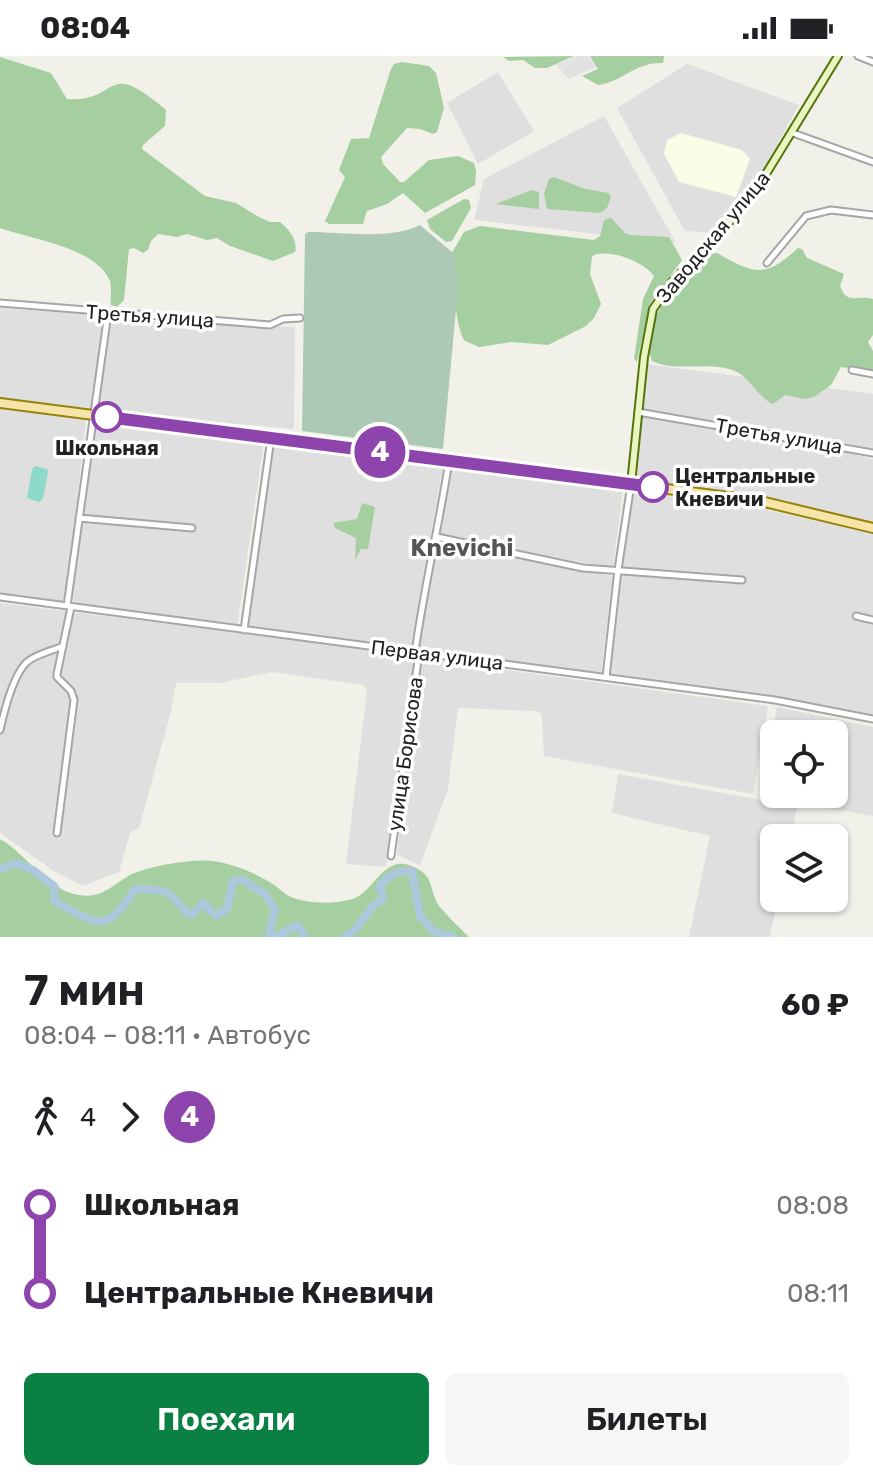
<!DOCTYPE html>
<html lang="ru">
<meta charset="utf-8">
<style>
body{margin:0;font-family:Rubik,sans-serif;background:#f6f6f6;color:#202124;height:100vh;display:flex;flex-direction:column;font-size:30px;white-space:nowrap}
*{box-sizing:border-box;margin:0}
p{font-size:26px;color:#757577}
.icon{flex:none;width:44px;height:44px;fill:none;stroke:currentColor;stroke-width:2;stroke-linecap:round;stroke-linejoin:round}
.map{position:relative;height:881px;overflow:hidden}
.details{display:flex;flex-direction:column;background:#fff;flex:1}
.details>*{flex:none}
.badge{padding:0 16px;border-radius:26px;font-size:28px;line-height:52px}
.tools{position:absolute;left:760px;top:664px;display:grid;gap:16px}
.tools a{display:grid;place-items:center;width:88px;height:88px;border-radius:12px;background:#fff;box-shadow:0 2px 6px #0004;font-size:40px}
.map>.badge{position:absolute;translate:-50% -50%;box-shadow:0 0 0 4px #fff}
.legs{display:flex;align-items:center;gap:12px;height:88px;padding:0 24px;font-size:26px}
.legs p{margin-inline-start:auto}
.headline{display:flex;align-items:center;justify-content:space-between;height:136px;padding:0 24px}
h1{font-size:44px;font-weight:600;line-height:60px}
.primary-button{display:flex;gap:16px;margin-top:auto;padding:16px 24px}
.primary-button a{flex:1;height:92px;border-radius:12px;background:#0b8043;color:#fff;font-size:32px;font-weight:600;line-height:92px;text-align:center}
.primary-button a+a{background:#f6f6f6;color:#202124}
ul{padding:0 24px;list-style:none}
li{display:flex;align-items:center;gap:28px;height:88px;font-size:30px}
li i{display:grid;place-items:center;width:12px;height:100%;margin:0 10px;background:currentColor}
li i::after{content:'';width:20px;height:20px;margin:-10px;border:6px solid;border-radius:50%;background:#fff}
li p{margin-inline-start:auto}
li:first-child i{background:linear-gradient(#0000 50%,currentColor 0)}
li:last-child i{background:linear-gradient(currentColor 50%,#0000 0)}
.status{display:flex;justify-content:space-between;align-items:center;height:56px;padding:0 40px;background:#fff;direction:ltr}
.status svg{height:22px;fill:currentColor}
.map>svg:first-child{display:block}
.residential{fill:#e0dfdf;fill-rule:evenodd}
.education{fill:#f9fde6}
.forest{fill:#a5cea1}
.cemetery{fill:#acc9b5}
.pitch{fill:#8ddacb}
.parking{fill:#e2e2e2}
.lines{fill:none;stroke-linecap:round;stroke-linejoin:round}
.river{stroke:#adc8dc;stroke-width:8}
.street-casing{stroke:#a6a6a6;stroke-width:9}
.secondary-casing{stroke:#56750c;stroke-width:10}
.primary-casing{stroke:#95820a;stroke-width:12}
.street{stroke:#fff;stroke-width:5}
.secondary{stroke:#eaf6c2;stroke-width:6}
.primary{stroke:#f7e4a9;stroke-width:8}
.line-1-casing{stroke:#fff;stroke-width:18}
.line-1{stroke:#8e44ad;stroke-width:12}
.stop-1-dot{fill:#fff;stroke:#8e44ad;stroke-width:4}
.labels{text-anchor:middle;stroke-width:7;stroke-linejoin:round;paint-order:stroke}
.street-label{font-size:20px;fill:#222;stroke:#fff}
.stop-label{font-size:20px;font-weight:bold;fill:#222;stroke:#fff}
.quarter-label{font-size:24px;font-weight:bold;fill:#555;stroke:#fff}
</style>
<div class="status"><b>08:04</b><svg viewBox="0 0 49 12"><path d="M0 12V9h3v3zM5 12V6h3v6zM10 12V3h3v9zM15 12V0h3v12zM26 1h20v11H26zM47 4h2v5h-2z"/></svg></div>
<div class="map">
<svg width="873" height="881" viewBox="0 0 873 881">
<rect width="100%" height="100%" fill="#f1f0e9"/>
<!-- residential -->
<path class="residential" d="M687,8L799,49L760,119L713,177L685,175L617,52Z
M498,16L534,75L478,108L447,47Z
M604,60L676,187L474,164L484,123Z
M0,252L104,260L92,353L0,343Z
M109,265L295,271L294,373L97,355Z
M646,308L873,338V396L805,378L641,354Z
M0,353L86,363L66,546L0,538Z
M641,358L801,386L873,403V466L761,443L633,426Z
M95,365L264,385L237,571L72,547Z
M273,386L443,411L410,592L246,572Z
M447,410L623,433L613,512L437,480Z
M632,435L759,452L873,478V662L774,641L610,618L622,517L745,526L746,521L623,512Z
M436,485L613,520L601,617L419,593Z
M0,547L417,599L386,811L346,808L367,634L363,629L272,616L220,627H176L170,659L139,772L130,777L119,816L83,830L52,814L0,777Z
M418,602L768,650L753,738L544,700L542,660L538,655L458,652L448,733L420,809L397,799Z
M777,651L873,671V760L798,747L791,782H774V842H778L770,881H689L710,780L612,757L618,718L761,744ZM774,678H834V738H774Z"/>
<!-- education -->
<path class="education" d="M681,77L742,94L750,103L736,141L679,126L664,98L667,84Z"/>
<!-- forest -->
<path class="forest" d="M574,0L547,12H535L523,4L509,5L503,1Z
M590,0H664V1L663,7C634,6 625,25 598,29L582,20L598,13Z
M0,1L51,17L67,43C122,47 102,0 166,54L165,70L143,89L142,93L205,140L236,147L259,161L270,166H280C289,174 298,183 295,196L273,205L230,190L217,182L207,184L187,178L177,181L158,178L151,185L148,194L143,197L134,192L129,193L124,244L117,251L111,249C110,242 112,232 110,225C96,191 30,183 0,172Z
M402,6L429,10L436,17L444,52L437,76L433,78L420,73L407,72L381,101L383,108L400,126H404L429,104L458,100L474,107L476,115L475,129L425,157L403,137L387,148L367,155L363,168H329L325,165L345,121L339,114L351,83L369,82L391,13L394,8Z
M554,121L585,133L609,137L611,141L607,152L600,157L547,153L544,138L549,123Z
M532,134L539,136V153L496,148Z
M464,143L469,144L471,152L452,185L446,186L430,173L427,164Z
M611,162L625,177L630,179L669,181L682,204L650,247L637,306L634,303L643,243L654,220C643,205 609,192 592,200L590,218L601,248L594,262L586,270L548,289L512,286L479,291L465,285C455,273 453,219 450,200L464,176L480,170L594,184L600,180L604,164Z
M798,192L802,193L807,202L844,218L840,230C847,250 858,238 873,243V279L868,286L873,295V315L841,311L831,329L814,341L805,343L785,339L773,348C758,342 751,322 735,315C709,304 677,317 652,305C638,273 684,200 717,197C754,218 765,223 798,192Z
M362,447L375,451L368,493H361L355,504L356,482L335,472L333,467L357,463Z
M0,783C27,798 46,834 79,839C106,844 117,822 140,815C160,809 190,803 212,805C232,807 258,818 274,829C279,832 283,837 289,840C306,848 331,848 349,844C375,839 382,796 414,811C435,820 429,835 439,850C448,861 459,871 469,881H0Z"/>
<!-- cemetery -->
<path class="cemetery" d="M420,169L453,197L458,232L443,393L302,375L305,178L308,176C340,176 392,184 420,169Z"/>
<!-- pitch -->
<path class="pitch" d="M35,410L47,413L48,416L43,443L39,446L27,442L32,413Z"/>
<!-- parking -->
<path class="parking" d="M579,0H588L597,11L568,23L556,8Z"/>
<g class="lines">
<!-- river -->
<path class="river" d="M0,813L16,807L33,814L55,831L54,845C96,867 105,881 135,833C147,833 164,832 173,841C181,848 181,854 191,859L203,847L216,860L227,853L233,825L243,824L266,839L275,854L269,877L274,881
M276,881L297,869L304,879L303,881
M344,881L355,874L373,850L383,843L380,830C389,819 397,814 412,815L420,860L433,875L453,881"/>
<!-- street casing -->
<g class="street-casing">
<path id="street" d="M858,0L873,6
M793,77L873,106
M767,207L806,160L831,154L873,159
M0,247L270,269L283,263L300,262
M852,314L873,318
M638,356L873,397
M79,462L192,472
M437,481L583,512L742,524
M0,541L775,644L873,663
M67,550L108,257
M856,560L873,564
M244,574L271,382
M415,596C424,532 439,469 449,405
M606,621L618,514L631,428
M0,674C4,656 13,619 27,606C36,598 52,595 63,590
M57,777L74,644L71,635L57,621V618L71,551
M391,800L419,597"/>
</g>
<!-- secondary casing -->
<g class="secondary-casing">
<path id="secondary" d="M631,428L644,301L653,253L671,227L722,175L758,131L838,0"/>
</g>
<!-- primary casing -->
<g class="primary-casing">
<path id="primary" d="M0,347L760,445L873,472"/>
</g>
<!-- street -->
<use href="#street" class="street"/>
<!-- secondary -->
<use href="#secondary" class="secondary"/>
<!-- primary -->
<use href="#primary" class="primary"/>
</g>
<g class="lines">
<!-- line-1 casing -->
<g class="line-1-casing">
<path id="line-1" d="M107,361L653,431"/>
</g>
<!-- line-1 -->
<use href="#line-1" class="line-1"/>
</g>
<!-- markers -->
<g class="stop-1-dot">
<circle cx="107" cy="361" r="14"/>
<circle cx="653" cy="431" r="14"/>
</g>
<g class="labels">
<!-- street labels -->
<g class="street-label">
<text transform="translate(713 181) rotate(-50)" y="7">Заводская улица</text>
<text transform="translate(150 260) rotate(4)" y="7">Третья улица</text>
<text transform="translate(779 380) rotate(10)" y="7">Третья улица</text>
<text transform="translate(437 599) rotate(7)" y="7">Первая улица</text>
<text transform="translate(405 698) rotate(-82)" y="7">улица Борисова</text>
</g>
<!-- stop labels -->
<g class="stop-label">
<text x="107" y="399">Школьная</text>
<text x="675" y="427" text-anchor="start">Центральные<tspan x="675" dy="23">Кневичи</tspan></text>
</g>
<!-- quarter labels -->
<g class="quarter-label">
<text x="462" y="500">Knevichi</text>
</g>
</g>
</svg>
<div class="tools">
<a><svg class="icon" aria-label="locate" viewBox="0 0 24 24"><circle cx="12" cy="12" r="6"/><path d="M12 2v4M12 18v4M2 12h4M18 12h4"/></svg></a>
<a><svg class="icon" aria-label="layers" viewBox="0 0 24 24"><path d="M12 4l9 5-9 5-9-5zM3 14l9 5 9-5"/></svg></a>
</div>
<b class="badge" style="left:380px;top:396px;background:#8e44ad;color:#fff">4</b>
</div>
<section class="details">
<div class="headline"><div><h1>7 мин</h1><p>08:04 – 08:11 · Автобус</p></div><b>60 ₽</b></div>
<div class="legs"><svg class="icon" aria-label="walk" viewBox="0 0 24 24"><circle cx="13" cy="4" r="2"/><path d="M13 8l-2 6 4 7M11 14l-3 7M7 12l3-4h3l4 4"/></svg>4<svg class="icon" aria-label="forward" viewBox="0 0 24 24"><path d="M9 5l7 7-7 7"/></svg><b class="badge" style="background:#8e44ad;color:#fff">4</b></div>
<ul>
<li><i style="color:#8e44ad"></i><b>Школьная</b><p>08:08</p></li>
<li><i style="color:#8e44ad"></i><b>Центральные Кневичи</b><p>08:11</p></li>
</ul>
<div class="primary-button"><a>Поехали</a><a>Билеты</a></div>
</section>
